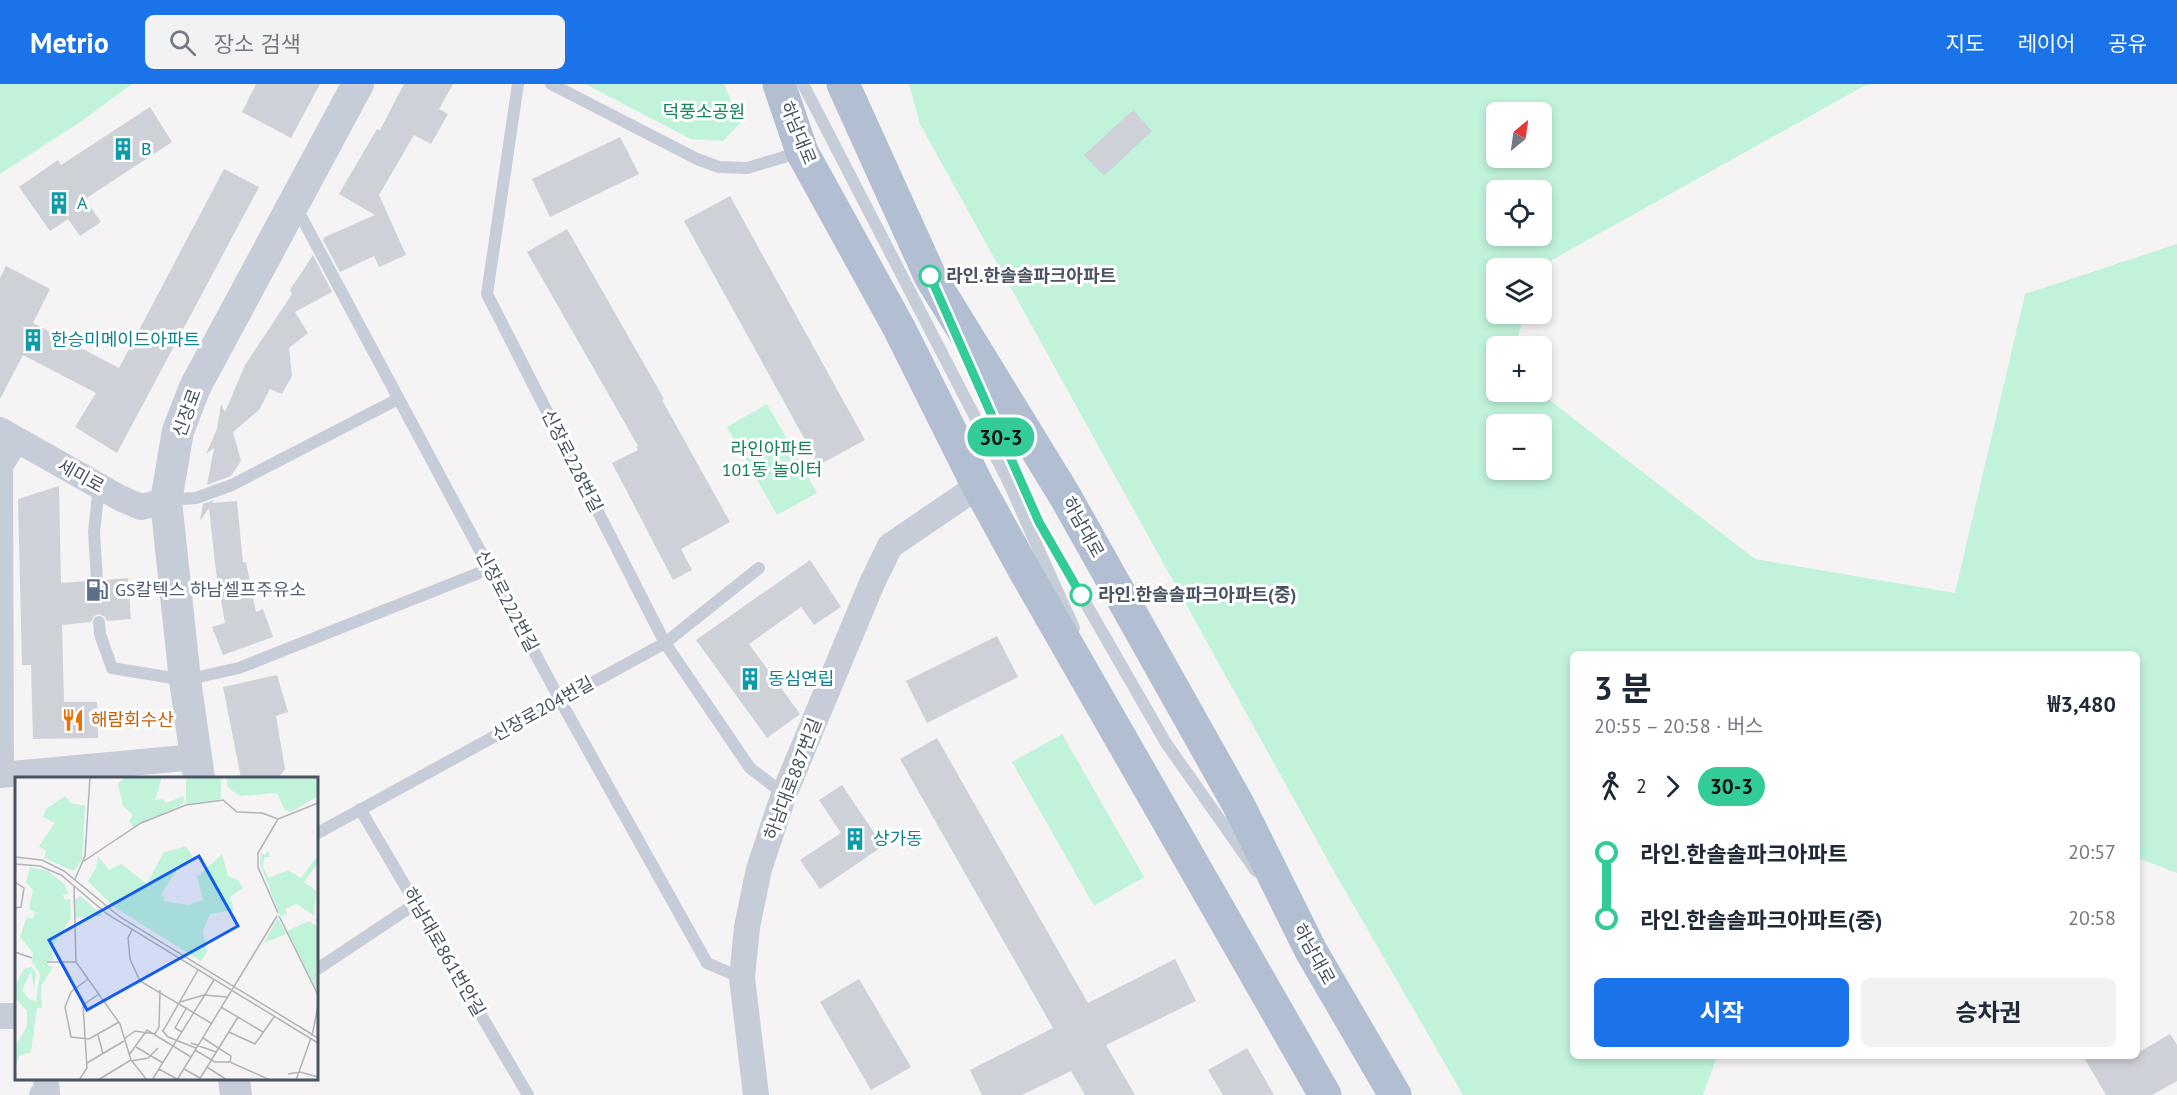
<!DOCTYPE html>
<html lang="ko">
<meta charset="utf-8">
<style>
body{margin:0;font-family:"PT Sans","Noto Sans KR",sans-serif;background:#f2f2f3;color:#1f2937;height:100vh;display:flex;flex-direction:column;font-size:22px;white-space:nowrap}
*{box-sizing:border-box;margin:0}
p{font-size:20px;color:#747a83}
.icon{flex:none;width:33px;height:33px;fill:none;stroke:currentColor;stroke-width:2;stroke-linecap:round;stroke-linejoin:round}
.map{position:relative;flex:1;overflow:hidden}
.side{position:absolute;left:1570px;top:567px;width:570px;height:408px;display:flex;flex-direction:column;background:#fff;border-radius:9px;box-shadow:0 3px 9px #0003}
.side>*{flex:none}
.badge{padding:0 12px;border-radius:20px;font-size:21px;line-height:39px}
.needle{width:39px;rotate:29deg}
.controls{position:absolute;left:1486px;top:18px;display:grid;gap:12px}
.controls a{display:grid;place-items:center;width:66px;height:66px;border-radius:9px;background:#fff;box-shadow:0 3px 9px #0003;font-size:30px}
.map>.badge{position:absolute;translate:-50% -50%;box-shadow:0 0 0 3px #fff}
.legs{display:flex;align-items:center;gap:9px;height:66px;padding:0 24px;font-size:20px}
.legs p{margin-inline-start:auto}
.head{display:flex;align-items:center;justify-content:space-between;height:102px;padding:0 24px}
h1{font-size:33px;font-weight:700;line-height:45px}
.action{display:flex;gap:12px;margin-top:auto;padding:12px 24px}
.action a{flex:1;height:69px;border-radius:9px;background:#1a73e8;color:#fff;font-size:24px;font-weight:700;line-height:69px;text-align:center}
.action a+a{background:#f2f2f3;color:#1f2937}
ul{padding:0 24px;list-style:none}
li{display:flex;align-items:center;gap:21px;height:66px;font-size:22px}
li i{display:grid;place-items:center;width:9px;height:100%;margin:0 8px;background:currentColor}
li i::after{content:'';width:15px;height:15px;margin:-8px;border:4px solid;border-radius:50%;background:#fff}
li p{margin-inline-start:auto}
li:first-child i{background:linear-gradient(#0000 50%,currentColor 0)}
li:last-child i{background:linear-gradient(currentColor 50%,#0000 0)}
header{display:flex;align-items:center;gap:36px;box-sizing:border-box;height:84px;padding:0 30px;background:#1a73e8;color:#fff}
header strong{font-size:28px}
nav{display:flex;gap:33px;margin-inline-start:auto;font-size:21px}
.search{width:420px;height:54px;background:#f2f2f3;display:flex;align-items:center;gap:15px;box-sizing:border-box;padding:0 21px;border-radius:9px;color:#747a83;font-size:22px}
.map>svg:first-child{display:block}
.green{fill:#c1f3da;fill-rule:evenodd}
.building{fill:#cfd1d8}
.lines{fill:none;stroke-linecap:round;stroke-linejoin:round}
.service{stroke:#c6cdd8;stroke-width:12}
.minor{stroke:#c6cdd8;stroke-width:26}
.tertiary{stroke:#c6cdd8;stroke-width:32}
.primary{stroke:#b2bfd2;stroke-width:33}
.line-1-casing{stroke:#fff;stroke-width:14}
.line-1{stroke:#3c9;stroke-width:9}
.stop-1-dot{fill:#fff;stroke:#3c9;stroke-width:3}
.labels{text-anchor:middle;stroke-width:6;stroke-linejoin:round;paint-order:stroke}
.park-label{font-size:18px;fill:#138457;stroke:#fff}
.street-label{font-size:18px;fill:#495362;stroke:#fff}
.culture-label{font-size:18px;fill:#0d838f;stroke:#fff;text-anchor:start}
.stop-label{font-size:18px;font-weight:bold;fill:#495362;stroke:#fff;text-anchor:start}
.service-label{font-size:18px;fill:#4e5e75;stroke:#fff;text-anchor:start}
.food-label{font-size:18px;fill:#c56008;stroke:#fff;text-anchor:start}
.inset-road{fill:none;stroke:#b0b3b9;stroke-width:1.5}
.view{fill:#125bf0;fill-opacity:0.15;stroke:#125bf0;stroke-width:3}
.inset-edge{fill:none;stroke:#495362;stroke-width:3}
</style>
<header>
<strong>Metrio</strong>
<div class="search"><svg class="icon" aria-label="search" viewBox="0 0 24 24"><circle cx="10" cy="10" r="6"/><path d="M15 15l6 6"/></svg>장소 검색</div>
<nav><a>지도</a><a>레이어</a><a>공유</a></nav>
</header>
<div class="map">
<svg width="2177" height="1011" viewBox="0 0 2177 1011">
<rect width="100%" height="100%" fill="#f5f3f3"/>
<!-- green -->
<path class="green" d="M0,0H132L83,36L0,90Z
M585,0H724L740,39L723,57L691,55Z
M909,0H1874L1864,2L1541,182L1540,184H1497V230H1525L1515,262H1497V308H1539L1755,475L1955,509L2025,210L2177,160V789L2138,774V570H1574V972H1717L1703,1011H1463L1331,782L920,40ZM1497,28H1542V74H1497ZM1497,106H1542V152H1497ZM1497,340H1542V386H1497Z
M767,320L817,409L777,431L727,343Z
M1062,650L1144,793L1094,822L1012,678Z"/>
<!-- building -->
<path class="building" d="M256,0H320L291,54L242,28Z
M404,0H453L439,25L448,30L431,60L414,51L379,111L406,171L379,183L374,172L340,188L323,156L325,153L375,131L339,110L377,45L380,46Z
M150,23L172,58L85,115L101,138L80,152L68,135L50,147L19,103L58,76L61,81Z
M1133,26L1152,47L1104,92L1084,71Z
M620,53L639,90L550,133L532,95Z
M224,85L259,103L117,369L75,343L96,309L23,271L0,315V194L6,182L50,205L33,239L119,284Z
M730,112L865,356L819,381L684,137Z
M567,145L664,315L662,316L730,438L681,465L692,486L673,496L612,379L638,366L636,363L638,362L527,168Z
M313,171L332,208L295,228L308,249L289,264L292,292L282,310L270,305L259,326L233,348L241,377L231,392L207,401L214,364L206,370L217,345L221,320L225,328L245,281L292,210L290,206Z
M59,402L61,499L89,497L93,504L98,505L104,501L105,496L128,494L131,535L107,537L105,533L99,530L94,532L91,538L62,541L64,618H97L98,654L33,655L31,581H22L18,415Z
M214,416L212,419L237,417L243,479L246,478L256,528L263,525L273,553L223,571L212,543L225,539L216,488L209,424L200,437L203,420Z
M810,476L841,523L814,541L801,523L749,560L800,630L767,654L696,556Z
M997,552L1018,593L927,639L906,597Z
M277,591L288,628L276,632L285,685L278,694H241L223,603Z
M937,654L1088,919L1175,875L1196,917L1106,961L1135,1011H1085L1071,987L1022,1011H982L970,986L1053,944L900,675Z
M842,701L883,762L820,805L800,776L841,749L819,716Z
M859,895L911,983L871,1006L820,918Z
M2170,950L2177,961V997L2152,1011H2106L2083,972H2138V966L2140,965L2141,967Z
M1247,964L1274,1011H1223L1208,986Z"/>
<g class="lines">
<!-- service -->
<path class="service" d="M518,0L487,210L665,559L750,684L784,710
M551,0L697,75L719,83L747,84L801,68
M803,0L1007,395L1074,544
M296,123L560,616L707,879L742,894
M975,293L1039,438L1166,659L1256,787
M167,416L196,414L232,401L398,315
M97,497L94,448L99,402
M99,538L100,550L112,584L185,596L239,584L489,485
M360,725L528,1011
M316,750L665,559L759,484
M316,886L415,820"/>
<!-- minor -->
<path class="minor" d="M0,346L120,414L141,423L166,417
M0,691L196,673
M1,691L0,382L16,356
M0,932H16
M42,1011L47,1010L46,994
M756,1011L742,894L747,843L759,785L784,710L872,499L890,462L978,402"/>
<!-- tertiary -->
<path class="tertiary" d="M199,694L185,596L166,417L178,347L195,303L358,0
M234,994L236,1011"/>
<!-- primary -->
<path class="primary" d="M779,0L802,68L899,244L978,402L1022,482L1325,1011
M843,0L930,192L1065,412L1238,720L1311,867L1395,1011"/>
</g>
<g class="lines">
<!-- line-1 casing -->
<g class="line-1-casing">
<path id="line-1" d="M930,192L1039,438L1081,511"/>
</g>
<!-- line-1 -->
<use href="#line-1" class="line-1"/>
</g>
<!-- icons -->
<defs>
<g id="building-bare" transform="scale(1.8)"><path d="M-4-6H4V6H1V3H-1V6H-4ZM-2.5-4.3h1.7v1.8h-1.7ZM.8-4.3h1.7v1.8H.8ZM-2.5-1h1.7V.8h-1.7ZM.8-1h1.7V.8H.8Z" fill="#0f9aa8" stroke="#fff" stroke-width="2.5" paint-order="stroke"/></g>
<g id="fuel-bare" transform="scale(1.8)"><path d="M-5.5-6h7V0h2V4h1.3V-2.5L3-4.5l.8-.8L6-3V5H2.5V1h-1V6h-7ZM-4.2-4.7v3.2H.2V-4.7Z" fill="#5c6f8a" stroke="#fff" stroke-width="2.5" paint-order="stroke"/></g>
<g id="restaurant-bare" transform="scale(1.8)"><path d="M-5-6h1v4h1v-4h1v4h1v-4h1v5L-1.5 .5V6h-2V.5L-5-1ZM5-6V6H3V1.5H1.5Q1.5-4 5-6Z" fill="#e8710a" stroke="#fff" stroke-width="2.5" paint-order="stroke"/></g>
</defs>
<g fill-rule="evenodd">
<use href="#building-bare" x="123" y="65"/>
<use href="#building-bare" x="59" y="119"/>
<use href="#building-bare" x="33" y="256"/>
<use href="#fuel-bare" x="97" y="506"/>
<use href="#building-bare" x="750" y="595"/>
<use href="#restaurant-bare" x="73" y="636"/>
<use href="#building-bare" x="855" y="755"/>
</g>
<!-- markers -->
<g class="stop-1-dot">
<circle cx="930" cy="192" r="10"/>
<circle cx="1081" cy="511" r="10"/>
</g>
<g class="labels">
<!-- park labels -->
<g class="park-label">
<text x="704" y="34">덕풍소공원</text>
<text x="772" y="371">라인아파트<tspan x="772" dy="21">101동 놀이터</tspan></text>
</g>
<!-- street labels -->
<g class="street-label">
<text transform="translate(798 49) rotate(68)" y="6">하남대로</text>
<text transform="translate(187 329) rotate(-70)" y="6">신장로</text>
<text transform="translate(572 377) rotate(63)" y="6">신장로228번길</text>
<text transform="translate(81 392) rotate(29)" y="6">세미로</text>
<text transform="translate(1083 443) rotate(61)" y="6">하남대로</text>
<text transform="translate(507 517) rotate(62)" y="6">신장로222번길</text>
<text transform="translate(543 625) rotate(-29)" y="6">신장로204번길</text>
<text transform="translate(793 695) rotate(-69)" y="6">하남대로887번길</text>
<text transform="translate(444 868) rotate(60)" y="6">하남대로861번안길</text>
<text transform="translate(1314 870) rotate(61)" y="6">하남대로</text>
</g>
<!-- culture labels -->
<g class="culture-label">
<text x="141" y="71">B</text>
<text x="77" y="125">A</text>
<text x="51" y="262">한승미메이드아파트</text>
<text x="768" y="601">동심연립</text>
<text x="873" y="761">상가동</text>
</g>
<!-- stop labels -->
<g class="stop-label">
<text x="946" y="198">라인.한솔솔파크아파트</text>
<text x="1098" y="517">라인.한솔솔파크아파트(중)</text>
</g>
<!-- service labels -->
<g class="service-label">
<text x="115" y="512">GS칼텍스 하남셀프주유소</text>
</g>
<!-- food labels -->
<g class="food-label">
<text x="91" y="642">해람회수산</text>
</g>
</g>
<!-- overview -->
<g transform="translate(15 693)">
<rect width="303" height="303" fill="#f5f3f3"/>
<path d="M110,0H147L140,23L148,22L151,26L169,19L168,27L118,50L114,44L118,38L108,29L103,7ZM171,0H206V22L171,27ZM211,0H303V19L276,35L270,33L262,16L225,19L213,11ZM50,19L56,26L70,29L67,82L59,94L29,81L31,74L24,69L40,46L28,40L31,32ZM171,69L178,80L163,91L147,116L149,124L173,128L188,123L182,100L207,77L213,99L223,103L228,111L215,120L219,133L195,137L188,154L192,175L186,184L99,130L73,104L81,91L83,79L94,93L106,87L132,107L148,76ZM253,74L255,80H249L248,91L254,101L273,93L286,101L303,78V86L289,105L301,114L299,139L282,127L270,132L272,137L265,139L245,86L246,75L250,78ZM15,90L33,94L49,107L54,116L48,118L50,123L55,122L56,141L37,170L38,183L32,184V188L38,190L26,209L27,231H22L16,275L4,279L0,290V270L12,249V234L0,221V209L9,192L17,190L21,196L19,212L16,194L7,213L14,222L21,224L25,197L17,185L18,176L5,160L11,142L18,141L20,135L14,132L18,113L11,105ZM65,119L86,137V139L60,141V123ZM263,141L271,157L249,166L235,190ZM294,144L303,150L301,212L272,154Z" fill="#c1f3da"/>
<path class="inset-road" d="M0,80L27,83L49,94L105,140L303,261M69,84L126,46L171,28L208,23L222,35L247,36L263,42M0,87L25,89L46,98L92,137L303,266M60,102L70,79L75,0M0,105L9,111L6,130L0,131M59,110L61,185L105,247L116,283L132,303M263,136L243,90V76L263,42L303,26M264,139L303,218M117,153L113,161L115,182L125,204L196,246M0,175L17,181M32,185H61M48,187L60,211M73,202L56,215L50,230L56,260L74,262L104,245M165,225L189,218L212,220M206,230L248,255M147,253L153,260L181,271M148,254L183,193M167,255L160,251L172,230M214,255L240,267L259,240M83,258L88,277M297,259L303,229M188,261L216,279L215,285L255,303M109,262L120,254L140,257L144,250L145,213M176,266L201,275M121,270L148,286M180,273L200,285H215M114,278L132,253L176,280M116,284L133,281L143,271M72,286L109,264M192,290L212,303M144,292L162,302M169,292L185,301M273,297L285,295L303,300M64,303L72,291L68,228L84,217M83,303L116,283M137,303L199,203M162,303L262,139M184,303L223,240M281,303L296,261"/>
<path class="view" d="M184,79L223,149L72,233L34,163Z"/>
<rect width="303" height="303" class="inset-edge"/>
</g>
</svg>
<div class="controls">
<a><svg class="needle" viewBox="-14 -14 28 28"><path d="M0-13l5 13h-10z" fill="#e53935"/><path d="M0 13l5-13h-10z" fill="#747a83"/></svg></a>
<a><svg class="icon" aria-label="locate" viewBox="0 0 24 24"><circle cx="12" cy="12" r="6"/><path d="M12 2v4M12 18v4M2 12h4M18 12h4"/></svg></a>
<a><svg class="icon" aria-label="layers" viewBox="0 0 24 24"><path d="M12 4l9 5-9 5-9-5zM3 14l9 5 9-5"/></svg></a>
<a>+</a>
<a>−</a>
</div>
<b class="badge" style="left:1001px;top:353px;background:#3c9;color:#111">30-3</b>
<section class="side">
<div class="head"><div><h1>3 분</h1><p>20:55 – 20:58 · 버스</p></div><b>₩3,480</b></div>
<div class="legs"><svg class="icon" aria-label="walk" viewBox="0 0 24 24"><circle cx="13" cy="4" r="2"/><path d="M13 8l-2 6 4 7M11 14l-3 7M7 12l3-4h3l4 4"/></svg>2<svg class="icon" aria-label="forward" viewBox="0 0 24 24"><path d="M9 5l7 7-7 7"/></svg><b class="badge" style="background:#3c9;color:#111">30-3</b></div>
<ul>
<li><i style="color:#3c9"></i><b>라인.한솔솔파크아파트</b><p>20:57</p></li>
<li><i style="color:#3c9"></i><b>라인.한솔솔파크아파트(중)</b><p>20:58</p></li>
</ul>
<div class="action"><a>시작</a><a>승차권</a></div>
</section>
</div>
